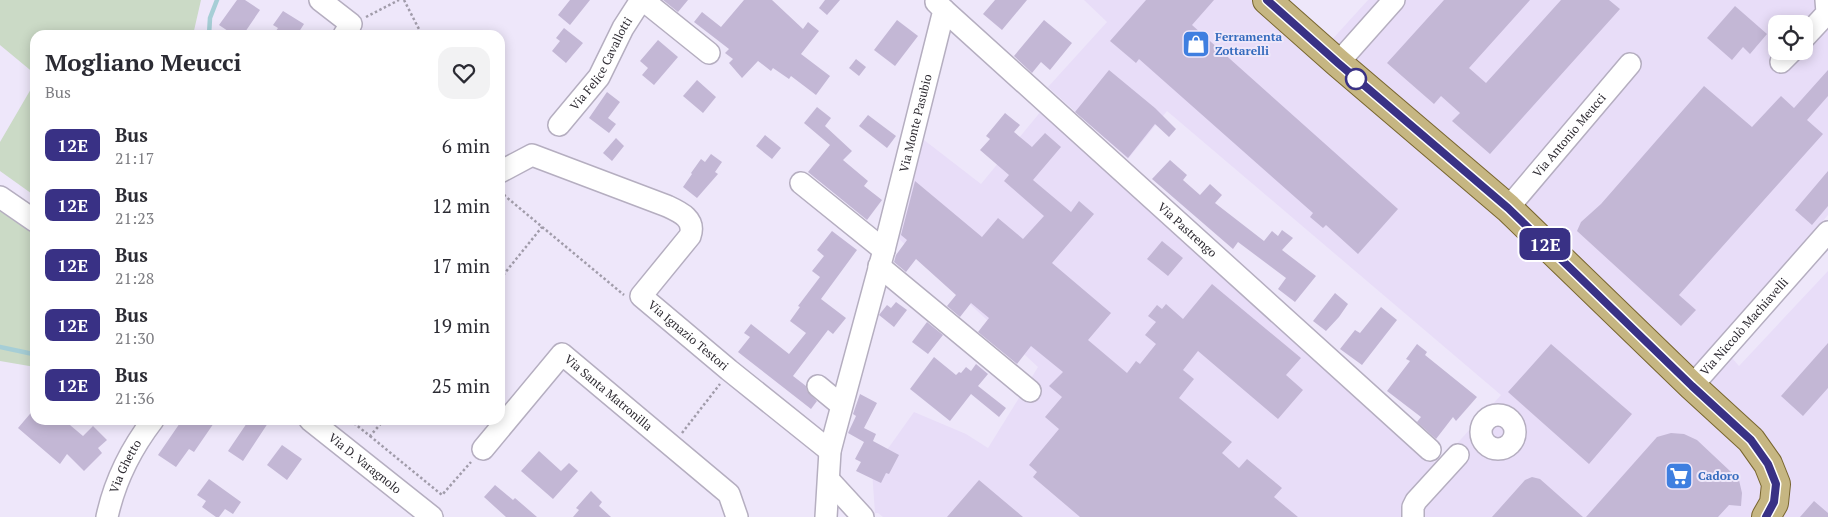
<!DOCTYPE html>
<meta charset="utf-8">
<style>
body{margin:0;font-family:"PT Serif",serif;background:#f2f2f3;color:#2b2b33;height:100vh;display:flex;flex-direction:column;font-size:19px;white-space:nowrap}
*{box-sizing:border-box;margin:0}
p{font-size:16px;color:#7c7c81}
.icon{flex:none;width:28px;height:28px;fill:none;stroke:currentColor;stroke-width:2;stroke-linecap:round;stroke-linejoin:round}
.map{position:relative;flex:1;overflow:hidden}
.panel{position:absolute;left:30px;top:30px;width:475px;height:395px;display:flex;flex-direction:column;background:#fff;border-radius:15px;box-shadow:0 2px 12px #0003}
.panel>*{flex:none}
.badge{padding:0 10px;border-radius:8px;font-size:18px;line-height:32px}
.fabs{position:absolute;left:1768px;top:15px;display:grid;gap:10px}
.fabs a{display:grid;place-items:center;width:45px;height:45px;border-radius:10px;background:#fff;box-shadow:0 2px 12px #0003;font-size:25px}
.map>.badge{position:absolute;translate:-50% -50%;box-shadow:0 0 0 2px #fff}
.round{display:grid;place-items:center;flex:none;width:52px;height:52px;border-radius:15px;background:#f2f2f3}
.head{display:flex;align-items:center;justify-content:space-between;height:85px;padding:0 15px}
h1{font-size:24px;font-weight:700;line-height:38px}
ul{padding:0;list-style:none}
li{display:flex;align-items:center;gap:15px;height:60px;padding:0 15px}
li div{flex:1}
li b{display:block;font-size:19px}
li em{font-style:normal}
li .badge{min-width:55px;font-weight:700;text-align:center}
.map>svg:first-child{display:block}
.built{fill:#e8ddf8;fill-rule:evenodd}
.green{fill:#cbdac6}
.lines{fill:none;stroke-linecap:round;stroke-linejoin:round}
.stream{stroke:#a6ced6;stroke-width:4.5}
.building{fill:#c3b7d5}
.minor-casing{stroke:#b5aec0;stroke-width:24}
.major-casing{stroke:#78652f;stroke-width:30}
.path{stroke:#a19caa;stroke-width:2.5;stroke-dasharray:2.5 2.5;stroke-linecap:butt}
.minor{stroke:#fff;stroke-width:21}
.major{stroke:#c6b682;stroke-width:28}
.line-casing{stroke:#fff;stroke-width:11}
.line{stroke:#393185;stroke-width:8}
.stop-dot{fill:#fff;stroke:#393185;stroke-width:2.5}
.labels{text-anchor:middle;stroke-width:4;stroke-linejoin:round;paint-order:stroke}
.shop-label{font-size:12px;font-weight:bold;fill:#366cbe;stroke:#eee7fa;text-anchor:start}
.street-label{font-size:12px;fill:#2d2a31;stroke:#eee7fa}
</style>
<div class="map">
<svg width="1828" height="517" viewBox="0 0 1828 517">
<rect width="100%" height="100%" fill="#eee7fa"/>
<!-- built -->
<path class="built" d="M1084,0H1256L1318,55L1368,0H1828V215L1718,342L1739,366L1828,271V517H883L878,513H875L872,471L914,412L966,434L988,448L1038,367L897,237L915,133L981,184L1042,110L1434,462L1452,449L1501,395L1167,111L1128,159L1048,87L1107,22ZM1776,24H1804V51H1776Z"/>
<!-- green -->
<path class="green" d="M0,0H201L193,35H35V74L0,45Z
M35,82V196L0,171V142Z
M0,198L35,222V367L0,361Z"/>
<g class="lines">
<!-- stream -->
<path class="stream" d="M209,35L210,18L217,0
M0,347L33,354L35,351"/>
</g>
<!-- building -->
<path class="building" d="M237,0H245L260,10L243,35H234L219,25Z
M570,0H590L570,25L558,15Z
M663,0H688L678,12Z
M744,0H772L803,29L808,22L819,31L801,54L830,76L816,95L791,76L789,79L773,68L771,71L758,61L742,78L729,63L733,59L725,53L729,49L694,22L702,12L721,27Z
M825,0H840L827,15L819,8Z
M995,0H1027L1002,30L983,14Z
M1146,0H1214L1192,25L1398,209L1358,254L1326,225L1323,228L1310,217L1313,213L1139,59L1136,63L1110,41Z
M1444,0H1530L1469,68L1486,83L1561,0H1609L1620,9L1490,154L1452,121L1460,113L1441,96L1434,104L1387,63Z
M1735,6L1767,34L1750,54L1743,47L1732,60L1707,38Z
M283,11L304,24L297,35H273L278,28L273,25Z
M897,20L918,36L895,66L874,50Z
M1044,20L1072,43L1050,70L1041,62L1032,73L1014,56Z
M564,28L583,43L566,63L552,51L560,41L556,38Z
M658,40L678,57L654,85L642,75L648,68L640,61Z
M856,59L866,67L859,76L849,68Z
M1109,70L1155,108L1176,129L1169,137L1155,124L1128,158L1075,112Z
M1828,70V96L1807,120L1823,134L1679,295L1696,310L1681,326L1577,231L1581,222L1601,204L1704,86L1752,127L1781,96L1794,108Z
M697,80L716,97L703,113L683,96Z
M607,92L620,102L608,118L616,124L609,133L589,118Z
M817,107L831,118L825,126L852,151L843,160L868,181L864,186L882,200L867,220L808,172L830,145L804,123Z
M1005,113L1020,125L1014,132L1032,147L1045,133L1061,147L1033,180L1071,212L1079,201L1094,214L1052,263L1111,313L1088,340L1127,373L1136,361L1140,364L1156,344L1145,335L1156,322L1148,316L1157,305L1162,309L1166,304L1183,319L1212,284L1301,358L1286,375L1303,390L1278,419L1198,351L1183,370L1194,379L1179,398L1232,442L1222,453L1239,468L1247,459L1282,488L1274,497L1298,517H1080L1033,477L1037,472L1029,465L1059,429L1045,417L1062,397L1049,386L1063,372L1031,346L1017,364L978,332L989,318L971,303L960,317L947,306L956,295L916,259L906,272L894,262L896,255L907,240L901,235L915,181L982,237L998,218L1023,239L1044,216L1004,181L1009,175L980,150L990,139L986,136Z
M868,115L896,136L887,148L859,126Z
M765,135L781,148L772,159L756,146Z
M616,138L624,146L612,161L603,153Z
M711,154L722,162L715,172L718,174L697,198L683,187L692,174L691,173L701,159L705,162Z
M1170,160L1187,175L1183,180L1200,195L1210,184L1222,195L1215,203L1264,241L1272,231L1278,236L1282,230L1293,238L1282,250L1316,276L1295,302L1278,289L1286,278L1238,242L1233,249L1152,179Z
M1828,171V206L1812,225L1795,210Z
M832,231L857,250L821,299L846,318L833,334L828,330L793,376L806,386L807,391L817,401L811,409L738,352L750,337L744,333L751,324L789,354L806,333L790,321L800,307L798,306L820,277L812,271L824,256L817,250Z
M1162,241L1183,258L1168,276L1147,259Z
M1335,293L1348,304L1339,317L1326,331L1313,321Z
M896,302L907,310L894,327L879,315L887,305L891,308Z
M1381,307L1397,320L1362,365L1340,349L1355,330L1360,333Z
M927,322L943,335L928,354L912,342Z
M1828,343V388L1803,416L1781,396Z
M1417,344L1427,352L1425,355L1477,397L1456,421L1453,417L1436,439L1417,422L1421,417L1387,391L1410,361L1406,359Z
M1551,344L1632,414L1589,464L1508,392Z
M934,357L956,375L959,372L961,373L966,367L971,371L976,364L988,374L978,386L1006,408L999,417L971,394L950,421L910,389Z
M860,394L877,403L864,428L876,434L873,441L899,455L889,474L886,473L881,483L856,471L861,462L855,459L864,442L848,433L856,416L853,414Z
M35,408V420H64L83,436L93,426L107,440L98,448L102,453L84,471L67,454L60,464L18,428Z
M182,420H216L194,452L189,449L176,467L158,455Z
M249,420H270L243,461L228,451Z
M1671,433L1684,434L1697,440L1730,471L1739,480L1742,493L1741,506L1729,505L1718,517H1586L1657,437Z
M282,445L302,459L287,480L267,465Z
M539,451L561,471L569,463L578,471L553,499L521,471Z
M1532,477L1540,479L1583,517H1492L1525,480Z
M209,479L241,502L233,514L225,509L219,517H216L202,507L206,501L197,495Z
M979,480L1023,517H947Z
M495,485L513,500L515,498L537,517H506L484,497Z
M591,491L602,502L599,506L611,517H573L579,510L576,508Z
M1814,501L1828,513V517H1800Z"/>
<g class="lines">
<!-- minor casing -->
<g class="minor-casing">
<g id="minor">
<path d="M320,0L351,24L344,35"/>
<path d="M643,0L709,53"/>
<path id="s1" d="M944,10L1430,450"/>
<path d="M1804,38L1827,13L1826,0"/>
<path d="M1781,62L1792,51"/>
<path d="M1338,63L1394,0"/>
<path id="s2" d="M559,125L599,77L623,28L641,0"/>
<path id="s3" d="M500,172L532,155L667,206C680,212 696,219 690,236L641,296L729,370L830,451"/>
<path d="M801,183L884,250"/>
<path d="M0,197L35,221"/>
<path id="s4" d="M1508,208L1630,64"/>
<path d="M879,266L1030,391"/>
<path d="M818,386L841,405"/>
<path id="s5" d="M1692,386L1828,232"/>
<circle cx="1498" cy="432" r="17"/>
<path id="s6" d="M310,420L432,517"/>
<path id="s7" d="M483,449L562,354L729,494L737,517"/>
<path d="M829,480L863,517"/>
<path id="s8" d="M107,517C115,480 130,450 153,420"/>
<path id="s9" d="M826,517L830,451L836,428L884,250L944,10L936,2"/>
<path d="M1413,517V507L1416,501L1458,455"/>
</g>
</g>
<!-- major casing -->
<g class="major-casing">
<path id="major" d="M1267,0L1338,63L1508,208L1692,386L1751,440L1768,464L1776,484L1774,503L1766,517"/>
</g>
<!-- path -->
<path class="path" d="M404,0L422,35
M366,17L399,0
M502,190L505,196L624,295
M500,279L542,227
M350,420L370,436L384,420
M682,433L720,384
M370,436L442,495L471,462"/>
<!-- minor -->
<use href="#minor" class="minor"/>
<!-- major -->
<use href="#major" class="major"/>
</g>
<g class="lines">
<!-- line casing -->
<g class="line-casing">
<path id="line" d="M1267,0L1338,63L1508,208L1692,386L1751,440L1768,464L1776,484L1774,502L1766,517"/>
</g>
<!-- line -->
<use href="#line" class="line"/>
</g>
<!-- icons -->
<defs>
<g id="shop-square" transform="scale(1.4375)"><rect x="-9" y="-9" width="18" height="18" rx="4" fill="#3f7fe0" stroke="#eee7fa"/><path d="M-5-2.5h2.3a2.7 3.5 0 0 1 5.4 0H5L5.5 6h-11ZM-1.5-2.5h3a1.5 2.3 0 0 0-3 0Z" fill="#fff"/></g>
<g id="supermarket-square" transform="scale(1.4375)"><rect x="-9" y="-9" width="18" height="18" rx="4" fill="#3f7fe0" stroke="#eee7fa"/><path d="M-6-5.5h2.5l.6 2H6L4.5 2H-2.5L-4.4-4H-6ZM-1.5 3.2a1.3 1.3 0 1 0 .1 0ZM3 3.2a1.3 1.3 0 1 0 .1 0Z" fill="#fff"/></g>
</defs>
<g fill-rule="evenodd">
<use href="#shop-square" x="1196" y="44"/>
<use href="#supermarket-square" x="1679" y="476"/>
</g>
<!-- markers -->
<circle class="stop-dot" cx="1356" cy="79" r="10"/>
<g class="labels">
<!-- shop labels -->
<g class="shop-label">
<text x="1215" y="41">Ferramenta<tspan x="1215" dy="14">Zottarelli</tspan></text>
<text x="1698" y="480">Cadoro</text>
</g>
<!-- street labels -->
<g class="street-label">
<text dy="4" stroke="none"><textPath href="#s2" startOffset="75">Via Felice Cavallotti</textPath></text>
<text dy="4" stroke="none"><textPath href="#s9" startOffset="405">Via Monte Pasubio</textPath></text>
<text dy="4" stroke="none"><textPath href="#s4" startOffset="95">Via Antonio Meucci</textPath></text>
<text dy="4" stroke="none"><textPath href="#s1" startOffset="328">Via Pastrengo</textPath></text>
<text dy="4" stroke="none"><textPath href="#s5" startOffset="79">Via Niccolò Machiavelli</textPath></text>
<text dy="4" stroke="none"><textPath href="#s3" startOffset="362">Via Ignazio Testori</textPath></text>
<text dy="4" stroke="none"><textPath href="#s7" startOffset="184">Via Santa Matronilla</textPath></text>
<text dy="4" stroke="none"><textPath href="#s6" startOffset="70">Via D. Varagnolo</textPath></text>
<text dy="4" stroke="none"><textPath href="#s8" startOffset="54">Via Ghetto</textPath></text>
</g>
</g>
</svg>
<div class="fabs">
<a><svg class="icon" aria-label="locate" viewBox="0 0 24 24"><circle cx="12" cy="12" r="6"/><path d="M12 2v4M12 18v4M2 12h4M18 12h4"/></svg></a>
</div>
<b class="badge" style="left:1545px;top:244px;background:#393185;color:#fff">12E</b>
<section class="panel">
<div class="head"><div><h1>Mogliano Meucci</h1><p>Bus</p></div><a class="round"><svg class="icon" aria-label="heart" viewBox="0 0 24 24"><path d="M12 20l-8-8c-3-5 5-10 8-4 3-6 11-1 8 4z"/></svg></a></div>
<ul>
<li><span class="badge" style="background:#393185;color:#fff">12E</span><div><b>Bus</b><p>21:17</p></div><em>6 min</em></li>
<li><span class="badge" style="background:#393185;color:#fff">12E</span><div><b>Bus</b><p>21:23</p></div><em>12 min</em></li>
<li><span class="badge" style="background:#393185;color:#fff">12E</span><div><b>Bus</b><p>21:28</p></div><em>17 min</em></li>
<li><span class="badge" style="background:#393185;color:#fff">12E</span><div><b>Bus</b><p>21:30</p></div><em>19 min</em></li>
<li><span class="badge" style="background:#393185;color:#fff">12E</span><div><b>Bus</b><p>21:36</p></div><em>25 min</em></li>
</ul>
</section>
</div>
